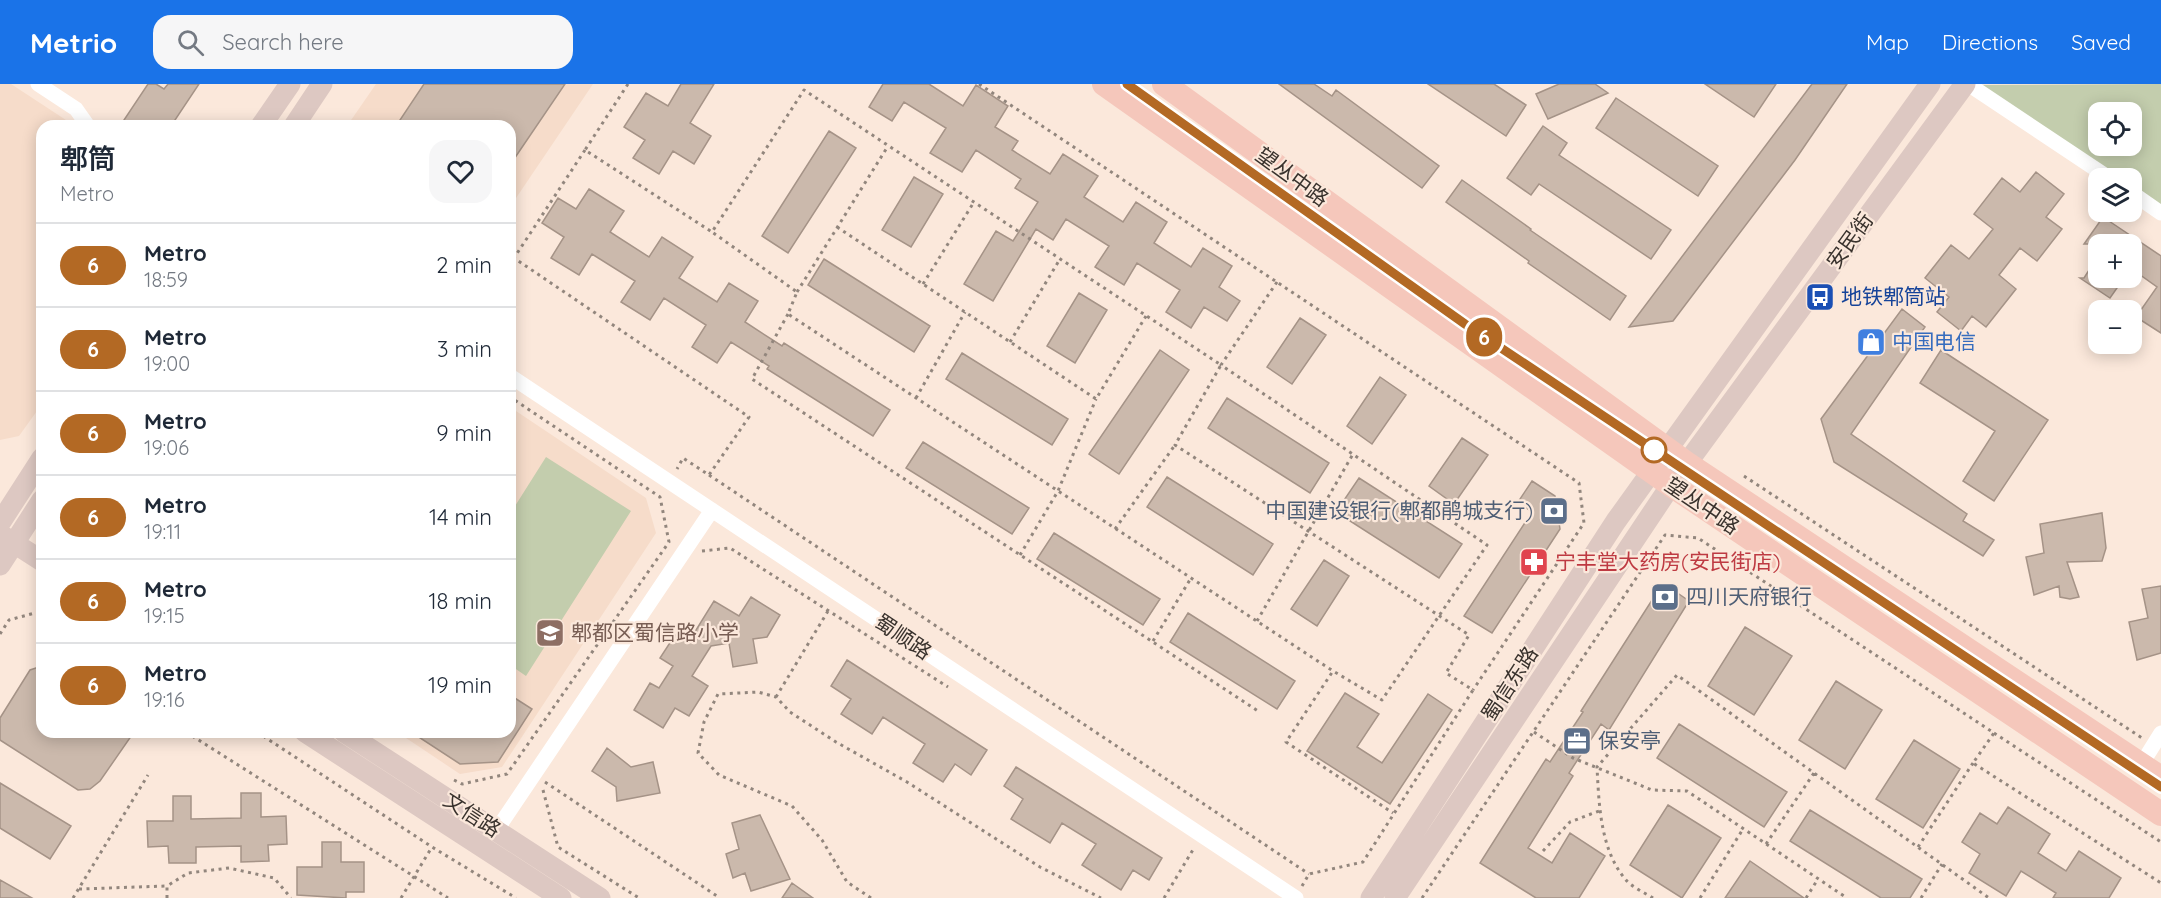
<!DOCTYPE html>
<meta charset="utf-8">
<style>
body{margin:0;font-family:Quicksand,"Noto Sans SC",sans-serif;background:#f6f6f7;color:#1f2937;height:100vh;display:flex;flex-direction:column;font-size:22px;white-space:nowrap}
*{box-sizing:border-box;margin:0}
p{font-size:20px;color:#747a83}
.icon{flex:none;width:33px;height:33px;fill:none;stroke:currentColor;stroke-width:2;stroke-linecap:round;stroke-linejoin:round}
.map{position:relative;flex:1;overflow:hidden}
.sheet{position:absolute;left:36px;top:36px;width:480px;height:618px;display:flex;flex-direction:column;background:#fff;border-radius:18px;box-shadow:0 3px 15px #0003}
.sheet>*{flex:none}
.badge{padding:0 12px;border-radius:20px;font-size:21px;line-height:39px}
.tools{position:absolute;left:2088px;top:18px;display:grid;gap:12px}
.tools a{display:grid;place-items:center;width:54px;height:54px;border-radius:12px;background:#fff;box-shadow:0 3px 15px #0003;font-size:30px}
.map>.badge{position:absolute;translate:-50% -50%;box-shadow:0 0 0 3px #fff}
.round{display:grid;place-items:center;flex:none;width:63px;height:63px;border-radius:18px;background:#f6f6f7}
.summary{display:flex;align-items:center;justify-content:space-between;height:102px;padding:0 24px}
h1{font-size:28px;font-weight:600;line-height:45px}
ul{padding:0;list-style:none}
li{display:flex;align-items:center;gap:18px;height:84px;padding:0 24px;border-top:2px solid #e0e1e3}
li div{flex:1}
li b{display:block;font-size:22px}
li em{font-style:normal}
li .badge{min-width:66px;font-weight:700;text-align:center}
header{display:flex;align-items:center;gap:36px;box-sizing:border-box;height:84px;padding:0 30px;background:#1a73e8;color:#fff}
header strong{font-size:28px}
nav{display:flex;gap:33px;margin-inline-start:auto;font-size:21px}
.search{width:420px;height:54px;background:#f6f6f7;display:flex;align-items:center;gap:15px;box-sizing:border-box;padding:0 21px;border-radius:18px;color:#747a83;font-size:22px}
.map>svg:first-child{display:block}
.built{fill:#f6dcca}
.green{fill:#c3cdad;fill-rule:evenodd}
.building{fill:#cbb9ac;stroke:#a59387;stroke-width:1.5}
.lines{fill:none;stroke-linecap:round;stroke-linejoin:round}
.path{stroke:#92867d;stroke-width:3;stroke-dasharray:3 4.5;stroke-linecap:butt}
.minor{stroke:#fff;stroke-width:15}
.secondary{stroke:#ddc8c2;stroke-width:21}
.primary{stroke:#f5c7bb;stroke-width:24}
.line-casing{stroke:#fff;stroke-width:14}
.line{stroke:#b36924;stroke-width:9}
.stop-dot{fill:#fff;stroke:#b36924;stroke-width:3}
.labels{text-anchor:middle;stroke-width:4.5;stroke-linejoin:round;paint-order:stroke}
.street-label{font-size:21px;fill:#39322d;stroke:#fbe8db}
.transit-label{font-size:21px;fill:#164399;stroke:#fbe8db;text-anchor:start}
.shop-label{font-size:21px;fill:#366cbe;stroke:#fbe8db;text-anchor:start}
.service-label{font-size:21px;fill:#4e5e75;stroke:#fbe8db;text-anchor:start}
.health-label{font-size:21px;fill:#be3a42;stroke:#fbe8db;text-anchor:start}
.education-label{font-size:21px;fill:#785e54;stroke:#fbe8db;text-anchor:start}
</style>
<header>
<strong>Metrio</strong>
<div class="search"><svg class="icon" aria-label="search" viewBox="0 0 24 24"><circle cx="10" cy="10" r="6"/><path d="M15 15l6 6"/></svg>Search here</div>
<nav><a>Map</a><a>Directions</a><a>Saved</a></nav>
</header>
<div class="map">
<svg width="2161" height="814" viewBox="0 0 2161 814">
<rect width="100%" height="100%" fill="#fbe8db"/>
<!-- built -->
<path class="built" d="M0,0H11L69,38L72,42H42V320L19,352L0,356Z
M376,0H593L510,123V42H347Z
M510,323L646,414L656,449L502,683L460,690L397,648H510Z"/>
<!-- green -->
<path class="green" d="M2161,0V124L2132,104V94H2117L1976,1ZM2098,28H2132V62H2098Z
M546,373L631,427L526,592L510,581V430Z"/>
<!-- building -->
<path class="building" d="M148,0H156L164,5L168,0H199L171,42H120Z
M424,0H565L510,81V42H396Z
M681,0H714L690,39L711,52L694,80L673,67L659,90L633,74L645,56L624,43L646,9L668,22Z
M883,0H929L963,22L976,1L1008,22L995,43L1018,57L1012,66L1050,90L1063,70L1098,92L1084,113L1123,138L1136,118L1167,138L1154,159L1191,183L1203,164L1232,182L1219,203L1240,217L1227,237L1204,223L1191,244L1166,228L1180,206L1137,179L1124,201L1095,183L1109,162L1066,135L1053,156L1036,145L993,217L964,200L996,147L1013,157L1038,118L1015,104L1021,95L976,66L962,88L930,69L946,44L904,18L892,37L869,23Z
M1279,0H1314L1332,12L1336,6L1439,82L1422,104Z
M1428,0H1494L1526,21L1506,52Z
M1559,0H1595L1608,9L1548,35L1536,10Z
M1705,0H1776L1754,33Z
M1812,0H1847L1795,76L1673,237L1629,243Z
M1616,14L1718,82L1698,112L1596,44Z
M1543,42L1567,59L1559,71L1671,146L1651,175L1539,100L1531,111L1507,94Z
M829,47L856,64L788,169L762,152Z
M2036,88L2064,110L2046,133L2062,145L2037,177L2020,164L1999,191L2016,205L1986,243L1972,232L1961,247L1937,228L1949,213L1925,194L1951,161L1969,175L1993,145L1974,130L2002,94L2020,108Z
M914,93L943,110L911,163L882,146Z
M1462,96L1531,145L1530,146L1626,212L1610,236L1528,179L1529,177L1446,118Z
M589,105L624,127L610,148L649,173L662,153L693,173L679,194L717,218L729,199L758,217L745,238L782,262L784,259L890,326L873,352L767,285L769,282L731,258L717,279L692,263L706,241L664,214L650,236L621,218L635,197L592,170L579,191L551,174L564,153L542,139L558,114L576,125Z
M2103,133L2161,172V249L2136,233L2157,203L2132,185V160H2084Z
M2098,172V194H2124L2110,214L2080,194H2084Z
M824,175L930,242L914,268L808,201Z
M1079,209L1107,226L1075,279L1047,262Z
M1902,225L1925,243L1851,350L1967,430L1963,437L1994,456L1983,472L1834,378L1821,335Z
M1300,234L1326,251L1292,300L1267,283Z
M1160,266L1189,286L1119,390L1089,370Z
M1941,266L2048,336L1994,417L1963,397L1995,347L1920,299Z
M962,269L1068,335L1052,361L946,295Z
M1380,293L1406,311L1372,360L1347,342Z
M1227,314L1329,379L1310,409L1208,344Z
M1462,354L1488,371L1454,420L1429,402Z
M923,358L1029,424L1012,450L906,384Z
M1167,393L1273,460L1253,491L1147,423Z
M1359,394L1462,460L1439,494L1336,428Z
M1532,397L1555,412L1560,445L1492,549L1464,532L1532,428L1518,418Z
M2102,429L2106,464L2102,477L2067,478L2079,513L2070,515L2060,513L2059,502L2034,511L2026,473L2044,469L2040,440Z
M1054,449L1160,515L1143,541L1037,475Z
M1324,476L1349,492L1317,542L1291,525Z
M2161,502V569L2137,576L2129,538L2148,534L2142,505Z
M1676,508L1689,517L1609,646L1601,640L1569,689L1573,692L1528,764L1552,779L1570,749L1605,772L1579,814H1536L1480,779L1546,675L1550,678L1583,628L1581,627L1654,513Z
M751,513L780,531L767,553L753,555L757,579L733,583L729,559L711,562L692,592L708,602L689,632L675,624L663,644L634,626L650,599L659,604L673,582L660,574L675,551L688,559L714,517L739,532Z
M1188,529L1295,597L1277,625L1170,558Z
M1745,543L1792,572L1754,631L1708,602Z
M847,576L987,666L971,691L955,680L943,698L913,679L925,660L883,633L872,650L841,630L851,615L831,602Z
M42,582V648H134L100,697L90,705L78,706L0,656V634L30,586Z
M1836,597L1882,626L1845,685L1799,656Z
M1345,609L1379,630L1357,663L1382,679L1428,610L1452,626L1390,720L1307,667Z
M510,611L532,625L498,678L460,680L411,648H510Z
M1679,640L1787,708L1764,743L1657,674Z
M1914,656L1960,685L1923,744L1876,715Z
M607,664L631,683L653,678L660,709L617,717L616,703L592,687Z
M1016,683L1162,774L1149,796L1133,786L1121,806L1082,781L1096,760L1062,739L1050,759L1011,735L1023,715L1004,702Z
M0,699L71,742L50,775L0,744Z
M241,709H261V733L286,732L287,760L268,761L269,777L241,778V762L196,763V779H169L168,762L148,763L147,737H173V712H191V735L241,734Z
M1668,721L1721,754L1682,814L1630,781Z
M2008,723L2050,750L2038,769L2066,787L2079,767L2121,794L2109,814H2053L2056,809L2021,787L2006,812L1969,789L1980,770L1962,758L1980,729L1997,740Z
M1810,726L1922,795L1910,814H1881L1790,757Z
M760,731L790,795L751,807L745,789L733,794L726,770L739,765L732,739Z
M322,758H341V778H364V808H346V814L297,811V783H322Z
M1750,777L1804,814H1725Z
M0,796L32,814H0Z
M792,799L813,814H782Z"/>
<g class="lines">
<!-- path -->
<path class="path" d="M628,0L585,66L712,148
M979,0L1579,399L1584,439L1473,606
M585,66L514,174L749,333L709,391L683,374L677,385
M837,143L1096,315L1146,232
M1277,198L1221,281L1487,461L1382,616L1333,587
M923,200L974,118
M797,208L888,62
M788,230L752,295L1258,627
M1010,258L1060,175
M916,314L965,228
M709,391L1309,790
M1744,392L2142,654
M1115,445L1175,361
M702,467L730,464L948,603
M1020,471L1058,407L1096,315
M1257,537L1353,370
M0,550L9,536L42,527
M1153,557L1191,494
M776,613L828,527
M186,648L448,814
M257,648L432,763L516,814
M1534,648L1573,674L1652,706L1687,707L1847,814
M1994,649L2161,758
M454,696L462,700L507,690L669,458L660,413L510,313
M545,698L720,814
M543,706L558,763L639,814
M1766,760L1814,689
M1918,763L1973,679
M1543,767L1570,738L1599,727
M1302,802L1309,790L1363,778L1473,606L1446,589L1469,551L1175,361L1221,281L804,6L712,148L797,208L788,230L1333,587L1286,658L1393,729
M79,805L167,802
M73,814L148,691
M167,814V802L188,789L229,784L274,794L291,814
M401,814L432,763
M871,814L847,798L822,756L792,722L719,691L698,669L704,638L718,610L758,608L776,613L790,628L836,658L907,698L1040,783L1101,814
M1164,814L1194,764
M1422,814L1665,451L1698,454L1994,649L1973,679L2161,799
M1653,814C1645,809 1632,803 1626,796C1600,766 1599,720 1597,683L1677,591L1989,814
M1700,814L1743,745
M1806,814L1818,795
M1921,814L1942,780"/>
<!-- minor -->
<path class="minor" d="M38,0L76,25L88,42
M1968,0L2109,94
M2132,109L2161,129
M510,292L1296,814
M2141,681L2161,649
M496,747L712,426"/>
<!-- secondary -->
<path class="secondary" d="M261,42L290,0
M294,42L322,0
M0,439L42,374
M3,452L42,477
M0,481L42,416
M305,648L561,814
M344,648L600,814
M1371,814L1616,437L1930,0
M1395,814L1671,401L1965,0"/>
<!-- primary -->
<path class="primary" d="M1104,0L1671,401L2161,730
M1164,0L1686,379L2161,694"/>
</g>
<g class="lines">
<!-- line casing -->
<g class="line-casing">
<path id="line" d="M1127,0L1465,240L2161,703"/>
</g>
<!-- line -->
<use href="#line" class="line"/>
</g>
<!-- icons -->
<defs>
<g id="bus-square" transform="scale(1.5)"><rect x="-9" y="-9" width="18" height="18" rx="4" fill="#1a4fb4" stroke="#fbe8db"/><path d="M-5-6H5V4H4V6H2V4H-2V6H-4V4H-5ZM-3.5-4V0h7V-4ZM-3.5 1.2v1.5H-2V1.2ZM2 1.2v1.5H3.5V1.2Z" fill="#fff"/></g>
<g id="shop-square" transform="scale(1.5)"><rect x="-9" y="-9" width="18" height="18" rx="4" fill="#3f7fe0" stroke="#fbe8db"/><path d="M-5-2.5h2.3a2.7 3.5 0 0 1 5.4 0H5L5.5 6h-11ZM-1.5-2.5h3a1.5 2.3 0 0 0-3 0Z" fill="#fff"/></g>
<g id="bank-square" transform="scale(1.5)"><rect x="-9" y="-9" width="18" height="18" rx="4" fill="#5c6f8a" stroke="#fbe8db"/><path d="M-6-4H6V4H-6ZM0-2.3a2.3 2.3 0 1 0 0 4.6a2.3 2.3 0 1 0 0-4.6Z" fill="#fff"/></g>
<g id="pharmacy-square" transform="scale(1.5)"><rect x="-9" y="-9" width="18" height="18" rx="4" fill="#e0444e" stroke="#fbe8db"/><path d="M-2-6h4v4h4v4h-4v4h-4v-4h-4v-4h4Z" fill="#fff"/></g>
<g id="school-square" transform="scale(1.5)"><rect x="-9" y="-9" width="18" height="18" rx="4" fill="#8d6e63" stroke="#fbe8db"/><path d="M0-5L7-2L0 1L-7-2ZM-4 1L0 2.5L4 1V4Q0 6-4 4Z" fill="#fff"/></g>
<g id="office-square" transform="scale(1.5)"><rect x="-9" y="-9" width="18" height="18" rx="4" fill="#5c6f8a" stroke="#fbe8db"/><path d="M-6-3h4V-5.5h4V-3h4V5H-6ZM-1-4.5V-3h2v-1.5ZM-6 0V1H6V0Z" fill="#fff"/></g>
</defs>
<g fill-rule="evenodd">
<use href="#bus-square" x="1820" y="213"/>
<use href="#shop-square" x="1871" y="258"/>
<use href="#bank-square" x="1554" y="427"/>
<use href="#pharmacy-square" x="1534" y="478"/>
<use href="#bank-square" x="1665" y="513"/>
<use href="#school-square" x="550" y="549"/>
<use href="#office-square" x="1577" y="657"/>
</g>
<!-- markers -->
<circle class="stop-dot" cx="1654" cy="366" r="12"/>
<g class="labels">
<!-- street labels -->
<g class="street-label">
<text transform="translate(1292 93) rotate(36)" y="7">望丛中路</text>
<text transform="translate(1850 157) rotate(-54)" y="7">安民街</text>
<text transform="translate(1702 422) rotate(34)" y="7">望丛中路</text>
<text transform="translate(903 553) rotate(34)" y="7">蜀顺路</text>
<text transform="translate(1510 600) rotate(-57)" y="7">蜀信东路</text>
<text transform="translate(472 731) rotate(33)" y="7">文信路</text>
</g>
<!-- transit labels -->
<g class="transit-label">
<text x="1841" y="220">地铁郫筒站</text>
</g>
<!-- shop labels -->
<g class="shop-label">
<text x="1892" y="265">中国电信</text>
</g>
<!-- service labels -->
<g class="service-label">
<text x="1533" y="434" text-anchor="end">中国建设银行(郫都鹃城支行)</text>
<text x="1686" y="520">四川天府银行</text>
<text x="1598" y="664">保安亭</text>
</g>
<!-- health labels -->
<g class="health-label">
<text x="1555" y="485">宁丰堂大药房(安民街店)</text>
</g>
<!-- education labels -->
<g class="education-label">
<text x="571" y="556">郫都区蜀信路小学</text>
</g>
</g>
</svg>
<div class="tools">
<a><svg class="icon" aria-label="locate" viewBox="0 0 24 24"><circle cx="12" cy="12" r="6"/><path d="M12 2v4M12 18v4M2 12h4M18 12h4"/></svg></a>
<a><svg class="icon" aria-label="layers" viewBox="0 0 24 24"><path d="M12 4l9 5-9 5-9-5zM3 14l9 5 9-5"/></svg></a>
<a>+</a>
<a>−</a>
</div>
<b class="badge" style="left:1484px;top:253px;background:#b36924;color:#fff">6</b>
<section class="sheet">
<div class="summary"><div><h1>郫筒</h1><p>Metro</p></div><a class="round"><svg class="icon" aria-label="heart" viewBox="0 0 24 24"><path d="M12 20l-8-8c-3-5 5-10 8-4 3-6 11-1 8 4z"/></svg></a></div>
<ul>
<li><span class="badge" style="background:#b36924;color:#fff">6</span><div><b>Metro</b><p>18:59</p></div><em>2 min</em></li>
<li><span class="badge" style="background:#b36924;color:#fff">6</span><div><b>Metro</b><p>19:00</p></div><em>3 min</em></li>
<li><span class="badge" style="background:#b36924;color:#fff">6</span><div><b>Metro</b><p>19:06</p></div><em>9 min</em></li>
<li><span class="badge" style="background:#b36924;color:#fff">6</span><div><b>Metro</b><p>19:11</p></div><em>14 min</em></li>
<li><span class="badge" style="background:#b36924;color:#fff">6</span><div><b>Metro</b><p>19:15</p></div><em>18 min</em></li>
<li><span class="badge" style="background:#b36924;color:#fff">6</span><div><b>Metro</b><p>19:16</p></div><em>19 min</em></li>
</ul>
</section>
</div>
